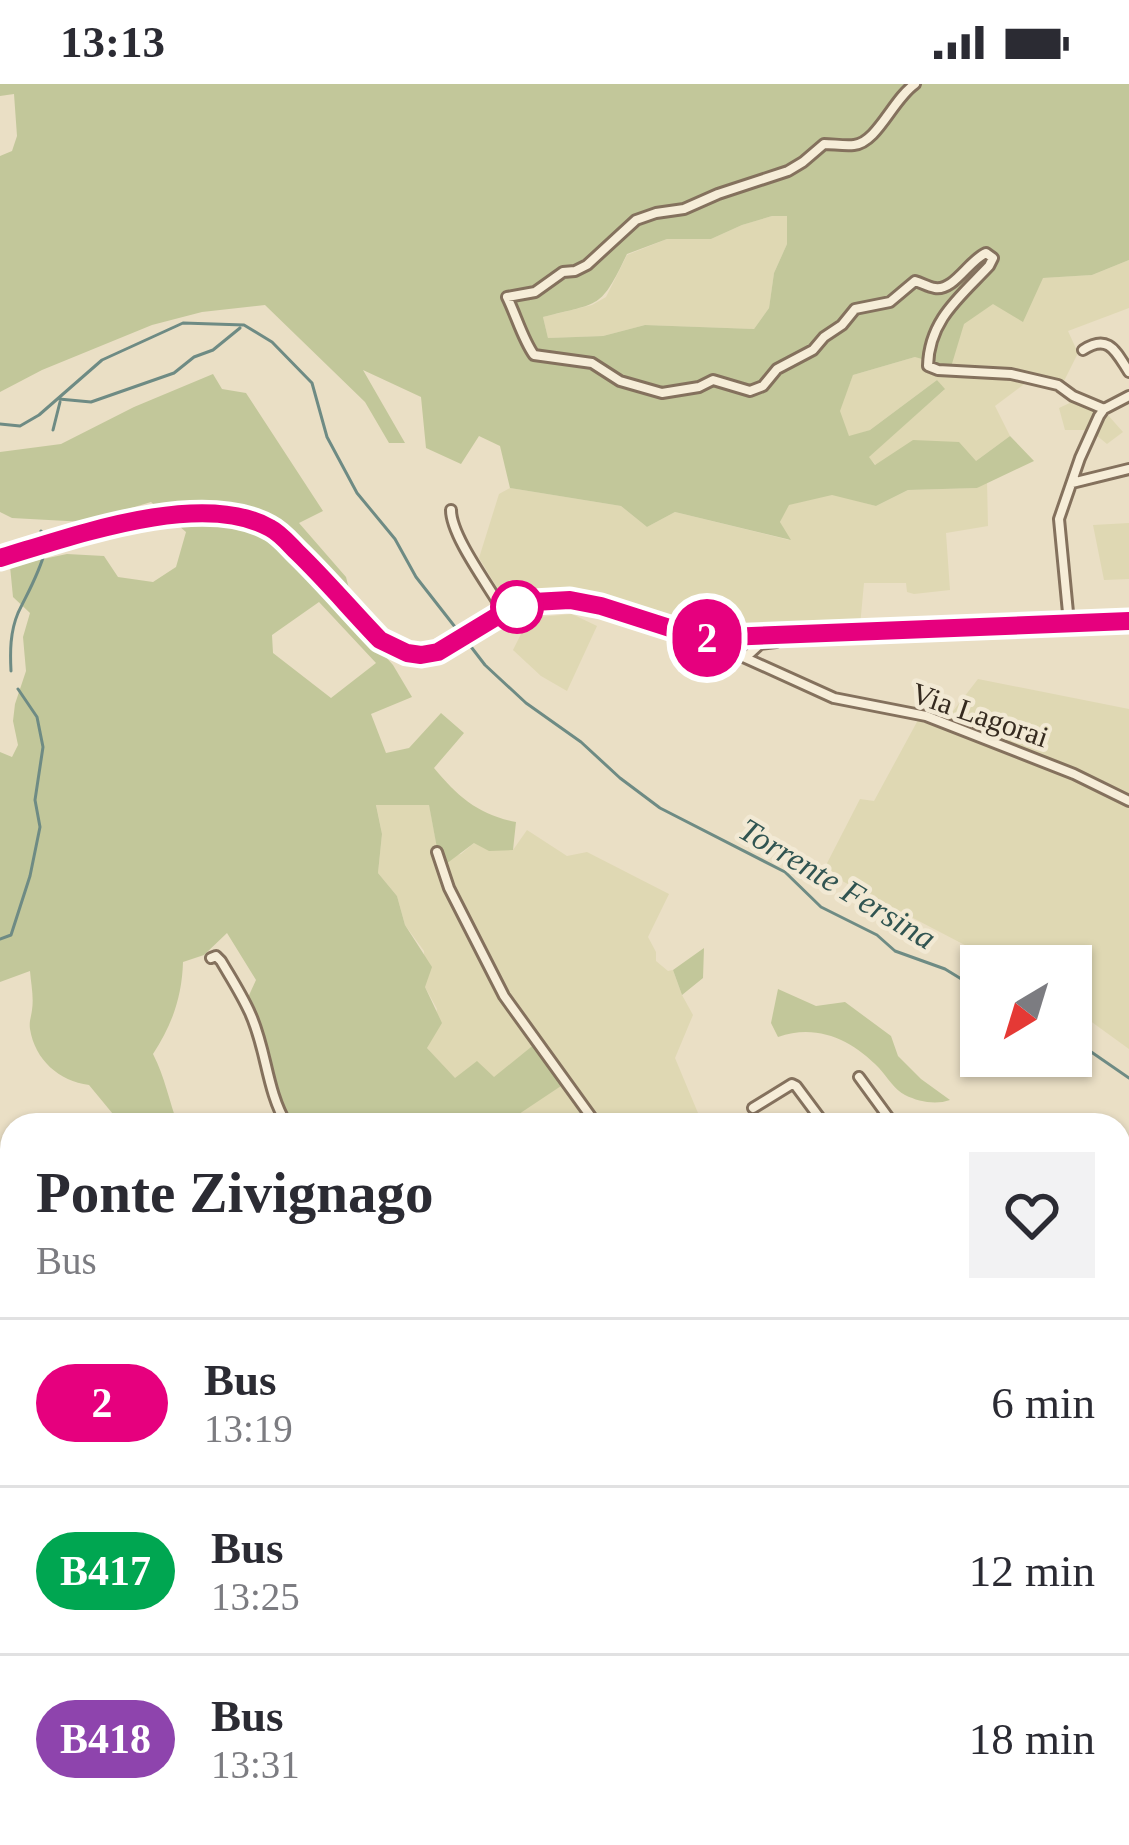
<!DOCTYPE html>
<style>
body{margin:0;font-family:"Times New Roman",serif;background:#f2f2f3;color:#2b2b33;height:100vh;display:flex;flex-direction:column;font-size:45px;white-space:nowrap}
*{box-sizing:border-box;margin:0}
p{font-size:39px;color:#7c7c81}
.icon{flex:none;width:66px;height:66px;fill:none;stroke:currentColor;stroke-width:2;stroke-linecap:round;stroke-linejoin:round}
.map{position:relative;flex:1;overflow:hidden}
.sheet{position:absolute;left:0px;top:1029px;width:1131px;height:732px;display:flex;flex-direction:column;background:#fff;border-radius:36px 36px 0 0;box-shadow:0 3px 9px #0004}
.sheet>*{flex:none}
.badge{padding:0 24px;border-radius:39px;font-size:42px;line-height:78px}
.needle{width:78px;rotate:218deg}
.buttons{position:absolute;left:960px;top:861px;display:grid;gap:24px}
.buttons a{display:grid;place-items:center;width:132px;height:132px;border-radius:0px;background:#fff;box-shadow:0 3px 9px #0004;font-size:60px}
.map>.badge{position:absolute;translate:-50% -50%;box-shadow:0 0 0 6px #fff}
.round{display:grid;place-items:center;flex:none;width:126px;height:126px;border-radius:0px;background:#f2f2f3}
.head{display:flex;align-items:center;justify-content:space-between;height:204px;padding:0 36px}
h1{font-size:57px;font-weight:800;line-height:90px}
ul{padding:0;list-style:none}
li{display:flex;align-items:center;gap:36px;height:168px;padding:0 36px;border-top:3px solid #e1e1e2}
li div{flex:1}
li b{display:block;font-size:45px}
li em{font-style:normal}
li .badge{min-width:132px;font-weight:700;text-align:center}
.status{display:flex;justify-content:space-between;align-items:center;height:84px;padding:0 60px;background:#fff;direction:ltr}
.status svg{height:33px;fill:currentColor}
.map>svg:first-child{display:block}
.farmland{fill:#dfd8b3}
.green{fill:#c2c79a;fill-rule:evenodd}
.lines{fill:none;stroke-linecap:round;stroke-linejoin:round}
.stream{stroke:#6e8b84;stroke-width:3}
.secondary-tunnel{stroke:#c6bba4;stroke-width:12;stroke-dasharray:12 6;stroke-linecap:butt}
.street-casing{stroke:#84715d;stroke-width:14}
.secondary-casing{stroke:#665340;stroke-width:18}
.street{stroke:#f6edd8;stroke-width:8}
.secondary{stroke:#f6edd8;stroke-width:12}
.line-casing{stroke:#fff;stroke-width:27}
.line{stroke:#e6007e;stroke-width:18}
.stop-dot{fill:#fff;stroke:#e6007e;stroke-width:6}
.labels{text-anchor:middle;stroke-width:9;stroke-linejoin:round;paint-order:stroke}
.street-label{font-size:30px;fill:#352a1f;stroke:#f2e9d4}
.water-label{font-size:33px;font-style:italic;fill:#305451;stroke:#f2e9d4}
</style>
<div class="status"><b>13:13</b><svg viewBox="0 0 49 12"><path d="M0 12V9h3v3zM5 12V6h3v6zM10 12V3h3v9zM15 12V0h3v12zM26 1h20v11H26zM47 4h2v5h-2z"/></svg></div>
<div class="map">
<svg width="1129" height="1761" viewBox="0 0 1129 1761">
<rect width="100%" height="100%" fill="#eadfc5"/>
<!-- farmland -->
<path class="farmland" d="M772,132H787V160L774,189L769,224L754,245L645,241L603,252L548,254L543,233L592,221L606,213L627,171L667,155H711L742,141Z
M1129,176V224L1068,247L1078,269L1063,299L1035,292L995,322L1010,352L976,377L876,381L868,373L944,306L937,296L870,346L849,353L839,327L853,291L915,273L993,219L1042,194L1092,191Z
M1074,317L1092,322L1107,330L1123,348L1107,360L1090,346H1065L1059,324Z
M987,397L988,442L946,449L950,506L914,510L907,508L906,499H864L860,542L701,544L569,508L504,515L479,474L499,410L510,404L621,422L647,443L675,428L789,456L780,438L788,421L832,410L876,422L908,406L977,404Z
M1129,439V495L1104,496L1093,441Z
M572,530L597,542L567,607L541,592L513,566L529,534Z
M978,595L1129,625V965L1071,923V882H1005L823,787L860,715L874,717L918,636L940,644Z
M376,720H429L439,775L461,770L474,759L513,766L527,746L567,772L587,768L669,810L648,853L656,868V877L668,887L673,886L682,911L693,931L675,974L703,1041H518L493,994L455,995L427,964L437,925L425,903L424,867L405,841L397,812L378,789L382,750Z"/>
<!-- green -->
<path class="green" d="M0,0H1129V176L1092,191L1043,194L1023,238L993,220L964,240L951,283L915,273L853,291L840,327L849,352L870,346L937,296L945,305L869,373L875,381L913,356L959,358L976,377L1010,352L1034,377L977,404L908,406L876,422L832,411L789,421L780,438L791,456L675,428L647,443L621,422L510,404L500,362L479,352L461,380L426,364L421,313L363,286L405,359H389L365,318L265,221L202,228L152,241L42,286L0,308V72L12,67L17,52L14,10L0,12ZM772,132H787V160L774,189L769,224L754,245L645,241L603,252L548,254L543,233C601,218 600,226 627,170L667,155H711L742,141Z
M213,290L222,305L246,309L323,427L299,439L346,493L359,543L393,581L412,613L371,630L386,669L409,664L441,629L464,649L434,684C458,713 479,731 516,738L513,766L489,767L474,759L446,780L439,775L429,721H376L382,750L378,789L397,812L405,841L432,883L425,903L442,939L427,964L455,994L477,977L494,993L536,959L561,1002L513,1034L518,1041H291L273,1003L268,966L245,920L256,896L227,849L204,871L183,878C182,913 172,941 153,970C165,993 169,1017 178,1041H122L89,1001C59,997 35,976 30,945C29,937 31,934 32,926C34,913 31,900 30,887L0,898V668L12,673L18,661L13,637L15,620L26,587L23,553L30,529L13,513L10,482L67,470L104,472L118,493L153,498L176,483L186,448L151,418L85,438L12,434L0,428V368L61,360L134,323ZM319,518L376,579L331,614L273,569L272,551Z
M704,864L703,894L682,911L673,886Z
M778,905L816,922L845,918L891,952L898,972L921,995L950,1016C936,1021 919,1018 905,1011C895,1006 887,993 879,984C852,956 817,939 778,953L771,939Z
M10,1400H12V1673L0,1680V1410Z
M1119,1523L1129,1529V1633L1119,1641Z
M1119,1647L1129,1664V1761H115L109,1749H1119Z"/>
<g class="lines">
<!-- stream -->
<path class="stream" d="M59,315L91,318L174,289L194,273L213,266L240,244
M0,340L20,342L39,331L102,276L183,239L244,241L272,258L312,299L327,353L357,409L395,455L416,493L459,548
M53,346L60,318
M41,447L46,453
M465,555L485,581L526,619L581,658L620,694L660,724L785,788L821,823L877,851L895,867L945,885L981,907
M11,587C10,568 10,548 18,529C28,508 39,490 45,467
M0,855L11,851L30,792L40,743L35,716L43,663L37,633L18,605
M1071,954L1129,994"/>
<!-- secondary-tunnel -->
<path class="secondary-tunnel" d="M137,437L189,429L244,432"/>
<!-- street casing -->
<g class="street-casing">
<path id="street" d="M915,0C893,15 877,59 854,61C844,62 833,60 824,60L803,78L788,87L718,110L684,125L656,129L636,136L587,181L575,187L563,188L535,208L507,213C516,231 523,256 534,271L592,279L620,297L662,309L699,303L713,296L750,307L763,302L777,285L813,266L824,253L842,241L855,225L890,218L915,197C922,199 928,203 935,204C954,207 969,176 986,169L993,174L989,182C960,213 929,236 928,282L938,286L1011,290L1058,301L1073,312L1104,325
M1083,266C1109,249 1116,268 1129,288
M1072,399L1129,385
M451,426C451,452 489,502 503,527
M1069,539L1059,435L1080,374L1099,332L1104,325L1129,312
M708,557L834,614L926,632L1074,690L1129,717
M746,573L760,560L776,558L785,551
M437,768L449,804L504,912L597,1041
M211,874L216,872L221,877C231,894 242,911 250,929C267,966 266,1006 287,1041
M859,993L894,1041
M753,1024L792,1000L796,1002L825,1041
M1119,1322L1129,1332
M1119,1445L1129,1450
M777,1749L778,1761"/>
</g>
<!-- secondary casing -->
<g class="secondary-casing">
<path id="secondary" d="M244,432L274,445L381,555L407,569L421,571L438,568L504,528L533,518L570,516L601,522L701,554L1129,536
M0,474L95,446L137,437
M1119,1205L1129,1209
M0,1233L12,1236"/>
</g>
<!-- street -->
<use href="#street" class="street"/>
<!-- secondary -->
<use href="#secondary" class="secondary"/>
</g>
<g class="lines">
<!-- line casing -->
<g class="line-casing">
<path id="line" d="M0,474C71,453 201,405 270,444C280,449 289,460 297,468C326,496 352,527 380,556L407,569L421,571L438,568L504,528L533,518L570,516L601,522L701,554L1129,537"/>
</g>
<!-- line -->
<use href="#line" class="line"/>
</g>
<!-- markers -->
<circle class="stop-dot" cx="517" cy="523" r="24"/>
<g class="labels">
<!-- street labels -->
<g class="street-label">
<text transform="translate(980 631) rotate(19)" y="10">Via Lagorai</text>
</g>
<!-- water labels -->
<g class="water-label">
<text transform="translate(838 799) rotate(31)" y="12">Torrente Fersina</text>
</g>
</g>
</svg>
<div class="buttons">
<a><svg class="needle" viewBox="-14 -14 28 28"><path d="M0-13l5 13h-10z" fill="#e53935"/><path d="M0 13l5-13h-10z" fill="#7c7c81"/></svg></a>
</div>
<b class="badge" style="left:707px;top:554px;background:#e6007e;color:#fff">2</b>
<section class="sheet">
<div class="head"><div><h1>Ponte Zivignago</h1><p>Bus</p></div><a class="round"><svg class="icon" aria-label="heart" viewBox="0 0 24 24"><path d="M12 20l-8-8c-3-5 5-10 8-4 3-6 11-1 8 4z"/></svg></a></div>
<ul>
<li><span class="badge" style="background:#e6007e;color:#fff">2</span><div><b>Bus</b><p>13:19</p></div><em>6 min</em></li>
<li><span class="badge" style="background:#00a651;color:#fff">B417</span><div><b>Bus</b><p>13:25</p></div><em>12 min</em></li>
<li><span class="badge" style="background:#8e44ad;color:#fff">B418</span><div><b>Bus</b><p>13:31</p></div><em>18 min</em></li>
</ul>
</section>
</div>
